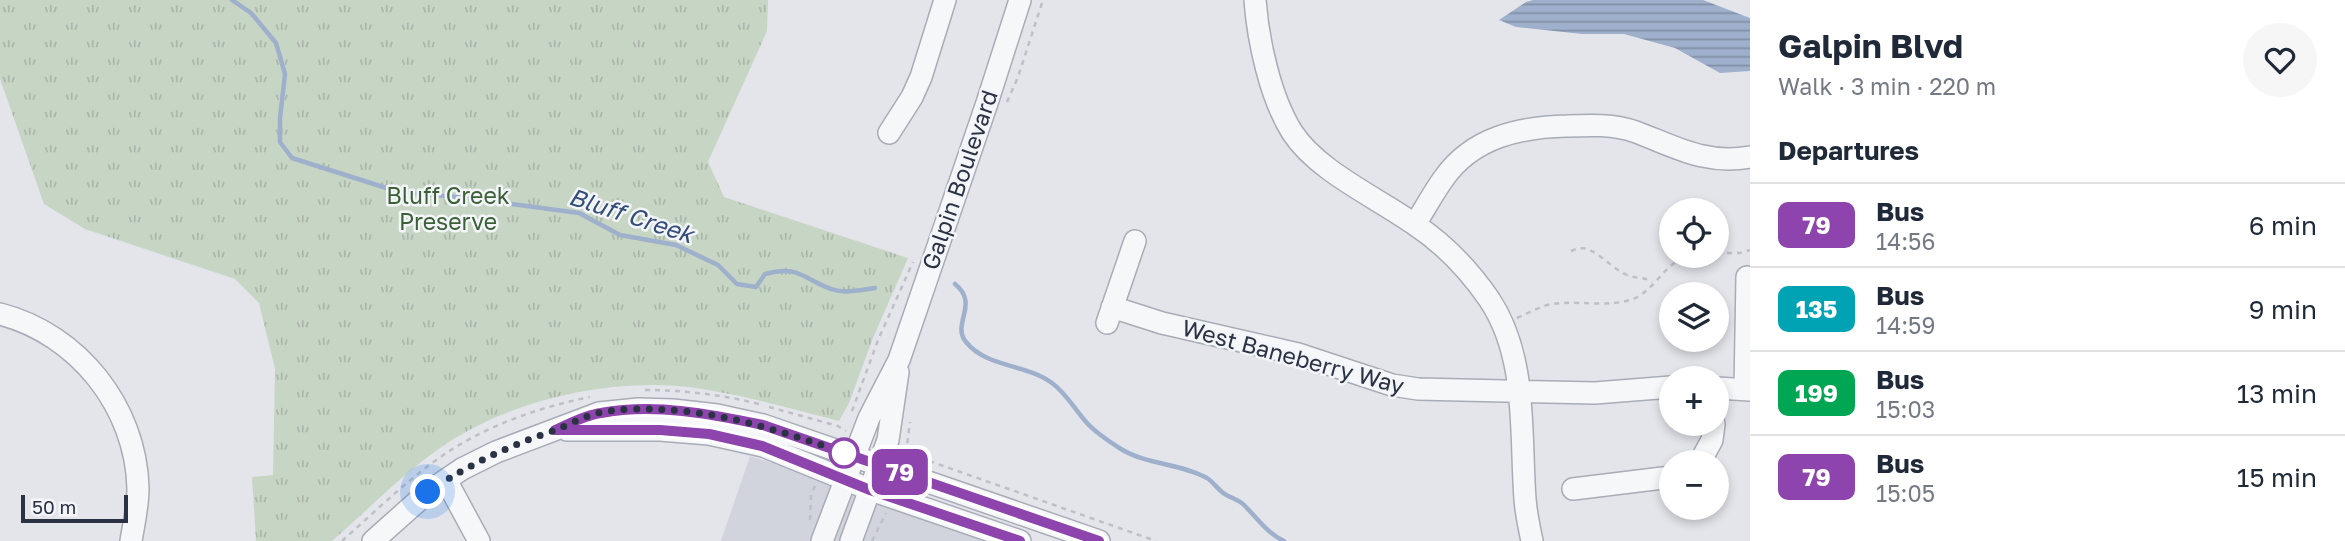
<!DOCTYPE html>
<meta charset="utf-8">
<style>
body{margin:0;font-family:"Golos Text",sans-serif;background:#f6f6f7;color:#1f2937;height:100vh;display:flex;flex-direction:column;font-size:26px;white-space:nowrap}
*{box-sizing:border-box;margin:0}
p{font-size:23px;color:#747a83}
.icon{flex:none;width:38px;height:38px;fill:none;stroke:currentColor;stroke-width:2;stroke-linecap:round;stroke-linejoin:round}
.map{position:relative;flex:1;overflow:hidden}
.side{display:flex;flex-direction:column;background:#fff;width:595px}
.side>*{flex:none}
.badge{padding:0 14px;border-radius:10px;font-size:24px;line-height:46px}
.tools{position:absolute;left:1659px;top:198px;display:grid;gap:14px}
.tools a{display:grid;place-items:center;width:70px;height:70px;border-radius:50%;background:#fff;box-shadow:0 4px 10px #0003;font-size:35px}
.scale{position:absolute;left:21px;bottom:18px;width:107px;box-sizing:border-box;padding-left:7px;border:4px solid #2a3244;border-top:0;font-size:19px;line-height:24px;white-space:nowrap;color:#2a3244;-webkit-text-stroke:5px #f3f5f8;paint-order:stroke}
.you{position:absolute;width:35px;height:35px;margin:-18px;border:5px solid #fff;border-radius:50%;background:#1a73e8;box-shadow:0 0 0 10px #1a73e833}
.map>.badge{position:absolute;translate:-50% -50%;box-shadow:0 0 0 4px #fff}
h2{padding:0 28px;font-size:26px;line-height:63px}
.round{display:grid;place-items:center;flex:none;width:74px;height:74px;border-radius:37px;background:#f6f6f7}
.headline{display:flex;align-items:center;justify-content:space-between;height:119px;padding:0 28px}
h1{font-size:33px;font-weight:700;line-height:52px}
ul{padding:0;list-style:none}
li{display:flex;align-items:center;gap:21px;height:84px;padding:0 28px;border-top:2px solid #e0e1e3}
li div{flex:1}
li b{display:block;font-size:26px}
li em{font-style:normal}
li .badge{min-width:77px;font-weight:700;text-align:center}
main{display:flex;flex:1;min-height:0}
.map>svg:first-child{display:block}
.built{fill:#d1d4dd}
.park{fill:url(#park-tufts)}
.water{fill:url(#water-rules)}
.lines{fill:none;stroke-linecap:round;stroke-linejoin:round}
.stream{stroke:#9eb0cb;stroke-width:4.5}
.minor-casing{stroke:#a8acb6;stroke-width:24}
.path{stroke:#bdc0c6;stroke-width:2.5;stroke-dasharray:5 5;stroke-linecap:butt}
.minor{stroke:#f6f7f9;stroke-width:21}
.line-casing{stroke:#fff;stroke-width:16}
.line{stroke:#8e44ad;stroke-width:10}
.walk{stroke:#2a3244;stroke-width:7;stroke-dasharray:0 12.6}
.stop-dot{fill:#fff;stroke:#8e44ad;stroke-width:3.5}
.labels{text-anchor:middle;stroke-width:5;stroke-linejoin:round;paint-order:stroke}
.street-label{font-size:23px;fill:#2a3244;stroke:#f3f5f8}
.park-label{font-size:23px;fill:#3c6037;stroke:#f3f5f8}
.water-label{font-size:24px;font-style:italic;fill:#334d79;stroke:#f3f5f8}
</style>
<main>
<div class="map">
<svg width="1750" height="541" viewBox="0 0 1750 541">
<defs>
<pattern id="park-tufts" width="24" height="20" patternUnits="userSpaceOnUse" patternTransform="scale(1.75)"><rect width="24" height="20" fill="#c7d5c4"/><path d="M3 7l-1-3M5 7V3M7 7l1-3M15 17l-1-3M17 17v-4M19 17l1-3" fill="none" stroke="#abb7aa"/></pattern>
<pattern id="water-rules" width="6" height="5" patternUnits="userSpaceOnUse" patternTransform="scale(1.75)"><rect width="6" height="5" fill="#9eb0cb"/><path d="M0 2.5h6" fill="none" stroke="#8190a6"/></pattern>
</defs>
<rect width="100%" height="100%" fill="#e3e5eb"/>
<!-- built -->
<path class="built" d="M750,456L798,471L992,541H721Z"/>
<!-- park -->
<path class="park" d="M0,0H768L767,31L708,162L724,197L908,258L873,338L849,403L839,421C789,408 740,394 689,387C610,378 516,399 449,442C407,469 370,508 332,541H256L252,477L273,475L275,369L259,303L235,279L85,229L44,204L0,79Z"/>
<!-- water -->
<path class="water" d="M1533,0H1703L1750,18V71L1720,73L1675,48L1624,34H1582L1516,27L1499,20L1526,2Z"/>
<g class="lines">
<!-- stream -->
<path class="stream" d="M232,0L251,13L276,43L285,74L280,118V142L292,158L399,192L468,198L579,213L620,235L676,245L718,265L737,284L756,287L765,274C799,265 802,278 831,289C845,294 861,290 875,288
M955,284C980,304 951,324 966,342C987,368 1027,364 1052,383C1066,393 1076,411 1087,423C1096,433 1110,442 1121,449C1147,465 1180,463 1207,478C1213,482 1217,488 1222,492C1229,498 1239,499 1245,506C1258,519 1267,533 1284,541"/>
<!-- minor casing -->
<g class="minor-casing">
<path id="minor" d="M1255,0C1258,40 1270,97 1292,132C1317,171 1376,197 1414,224C1443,243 1469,270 1489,299C1528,357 1520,432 1525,499C1526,513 1529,527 1532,541
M889,133L912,97L921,77L945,0
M1415,224C1425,209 1433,193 1444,178C1473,137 1520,127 1567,126C1590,125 1614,124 1636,132C1676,147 1705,165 1750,157
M1112,307L1162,323L1298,354L1392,385L1418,389L1595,393L1671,387
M0,314C78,334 136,407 138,488C138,506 134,523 131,541
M1107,323L1135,241
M1717,388L1750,390
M1745,389L1747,277
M567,430H660L709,434L763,446L871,490L1020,541
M1700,462L1712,440L1714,424
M446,480L479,541
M1573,489L1671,477
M373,541L428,492L462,469L496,452L599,413L638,409L673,410L717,415L763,425L1099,541
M822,541L869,418L899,360L987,103L1020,0
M851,541L888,440L898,372"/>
</g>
<!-- path -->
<path class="path" d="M1007,102L1018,77L1043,0
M1571,251C1576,249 1582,247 1587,249C1601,254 1612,268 1625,274C1634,279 1644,276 1652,282
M1717,253H1740L1750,250
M1517,318C1529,313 1540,306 1552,304C1578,300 1608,308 1633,299C1655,290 1664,264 1687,256
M645,390C685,390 724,395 763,405
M769,407L838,426L846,431
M852,411L878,340L913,262
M901,451L1156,541
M906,453L910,422
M810,520L811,494L815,486
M342,541C378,509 413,474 454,448C497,422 541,407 590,397
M872,541L886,513"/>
<!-- minor -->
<use href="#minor" class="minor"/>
</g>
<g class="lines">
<!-- line casing -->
<g class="line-casing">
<path id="line" d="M1020,541L870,490L762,446L709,434L660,430H555C569,424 585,415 601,413C655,403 711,414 763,425L1099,541"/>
</g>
<!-- line -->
<use href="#line" class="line"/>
<!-- walk -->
<path class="walk" d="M428,492C468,465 508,446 553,431C568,425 583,417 598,413C615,409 635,409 652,409C725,411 786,433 854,456L844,453"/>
</g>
<!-- markers -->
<circle class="stop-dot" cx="844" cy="453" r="14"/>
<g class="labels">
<!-- street labels -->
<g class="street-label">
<text transform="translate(960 180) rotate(-71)" y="8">Galpin Boulevard</text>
<text transform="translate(1293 357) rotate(15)" y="8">West Baneberry Way</text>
</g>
<!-- park labels -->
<g class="park-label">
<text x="448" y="204">Bluff Creek<tspan x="448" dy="26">Preserve</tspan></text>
</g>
<!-- water labels -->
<g class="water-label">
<text transform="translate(631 216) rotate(18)" y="8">Bluff Creek</text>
</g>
</g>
</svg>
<div class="tools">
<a><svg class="icon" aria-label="locate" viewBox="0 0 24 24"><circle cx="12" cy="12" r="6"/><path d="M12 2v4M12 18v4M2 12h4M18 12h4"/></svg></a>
<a><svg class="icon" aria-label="layers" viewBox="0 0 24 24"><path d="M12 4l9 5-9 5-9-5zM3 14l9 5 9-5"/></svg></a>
<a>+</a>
<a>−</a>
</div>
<div class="scale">50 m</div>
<div class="you" style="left:428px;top:492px"></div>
<b class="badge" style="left:900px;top:472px;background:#8e44ad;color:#fff">79</b>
</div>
<section class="side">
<div class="headline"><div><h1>Galpin Blvd</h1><p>Walk · 3 min · 220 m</p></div><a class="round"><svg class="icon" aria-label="heart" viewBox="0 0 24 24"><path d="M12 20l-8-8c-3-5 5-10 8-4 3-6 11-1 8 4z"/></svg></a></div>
<h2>Departures</h2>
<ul>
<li><span class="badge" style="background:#8e44ad;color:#fff">79</span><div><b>Bus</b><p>14:56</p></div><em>6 min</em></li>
<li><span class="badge" style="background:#00a3b4;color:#fff">135</span><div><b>Bus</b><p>14:59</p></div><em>9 min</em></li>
<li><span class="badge" style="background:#00a651;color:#fff">199</span><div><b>Bus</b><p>15:03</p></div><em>13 min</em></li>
<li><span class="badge" style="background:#8e44ad;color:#fff">79</span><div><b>Bus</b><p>15:05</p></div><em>15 min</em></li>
</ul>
</section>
</main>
